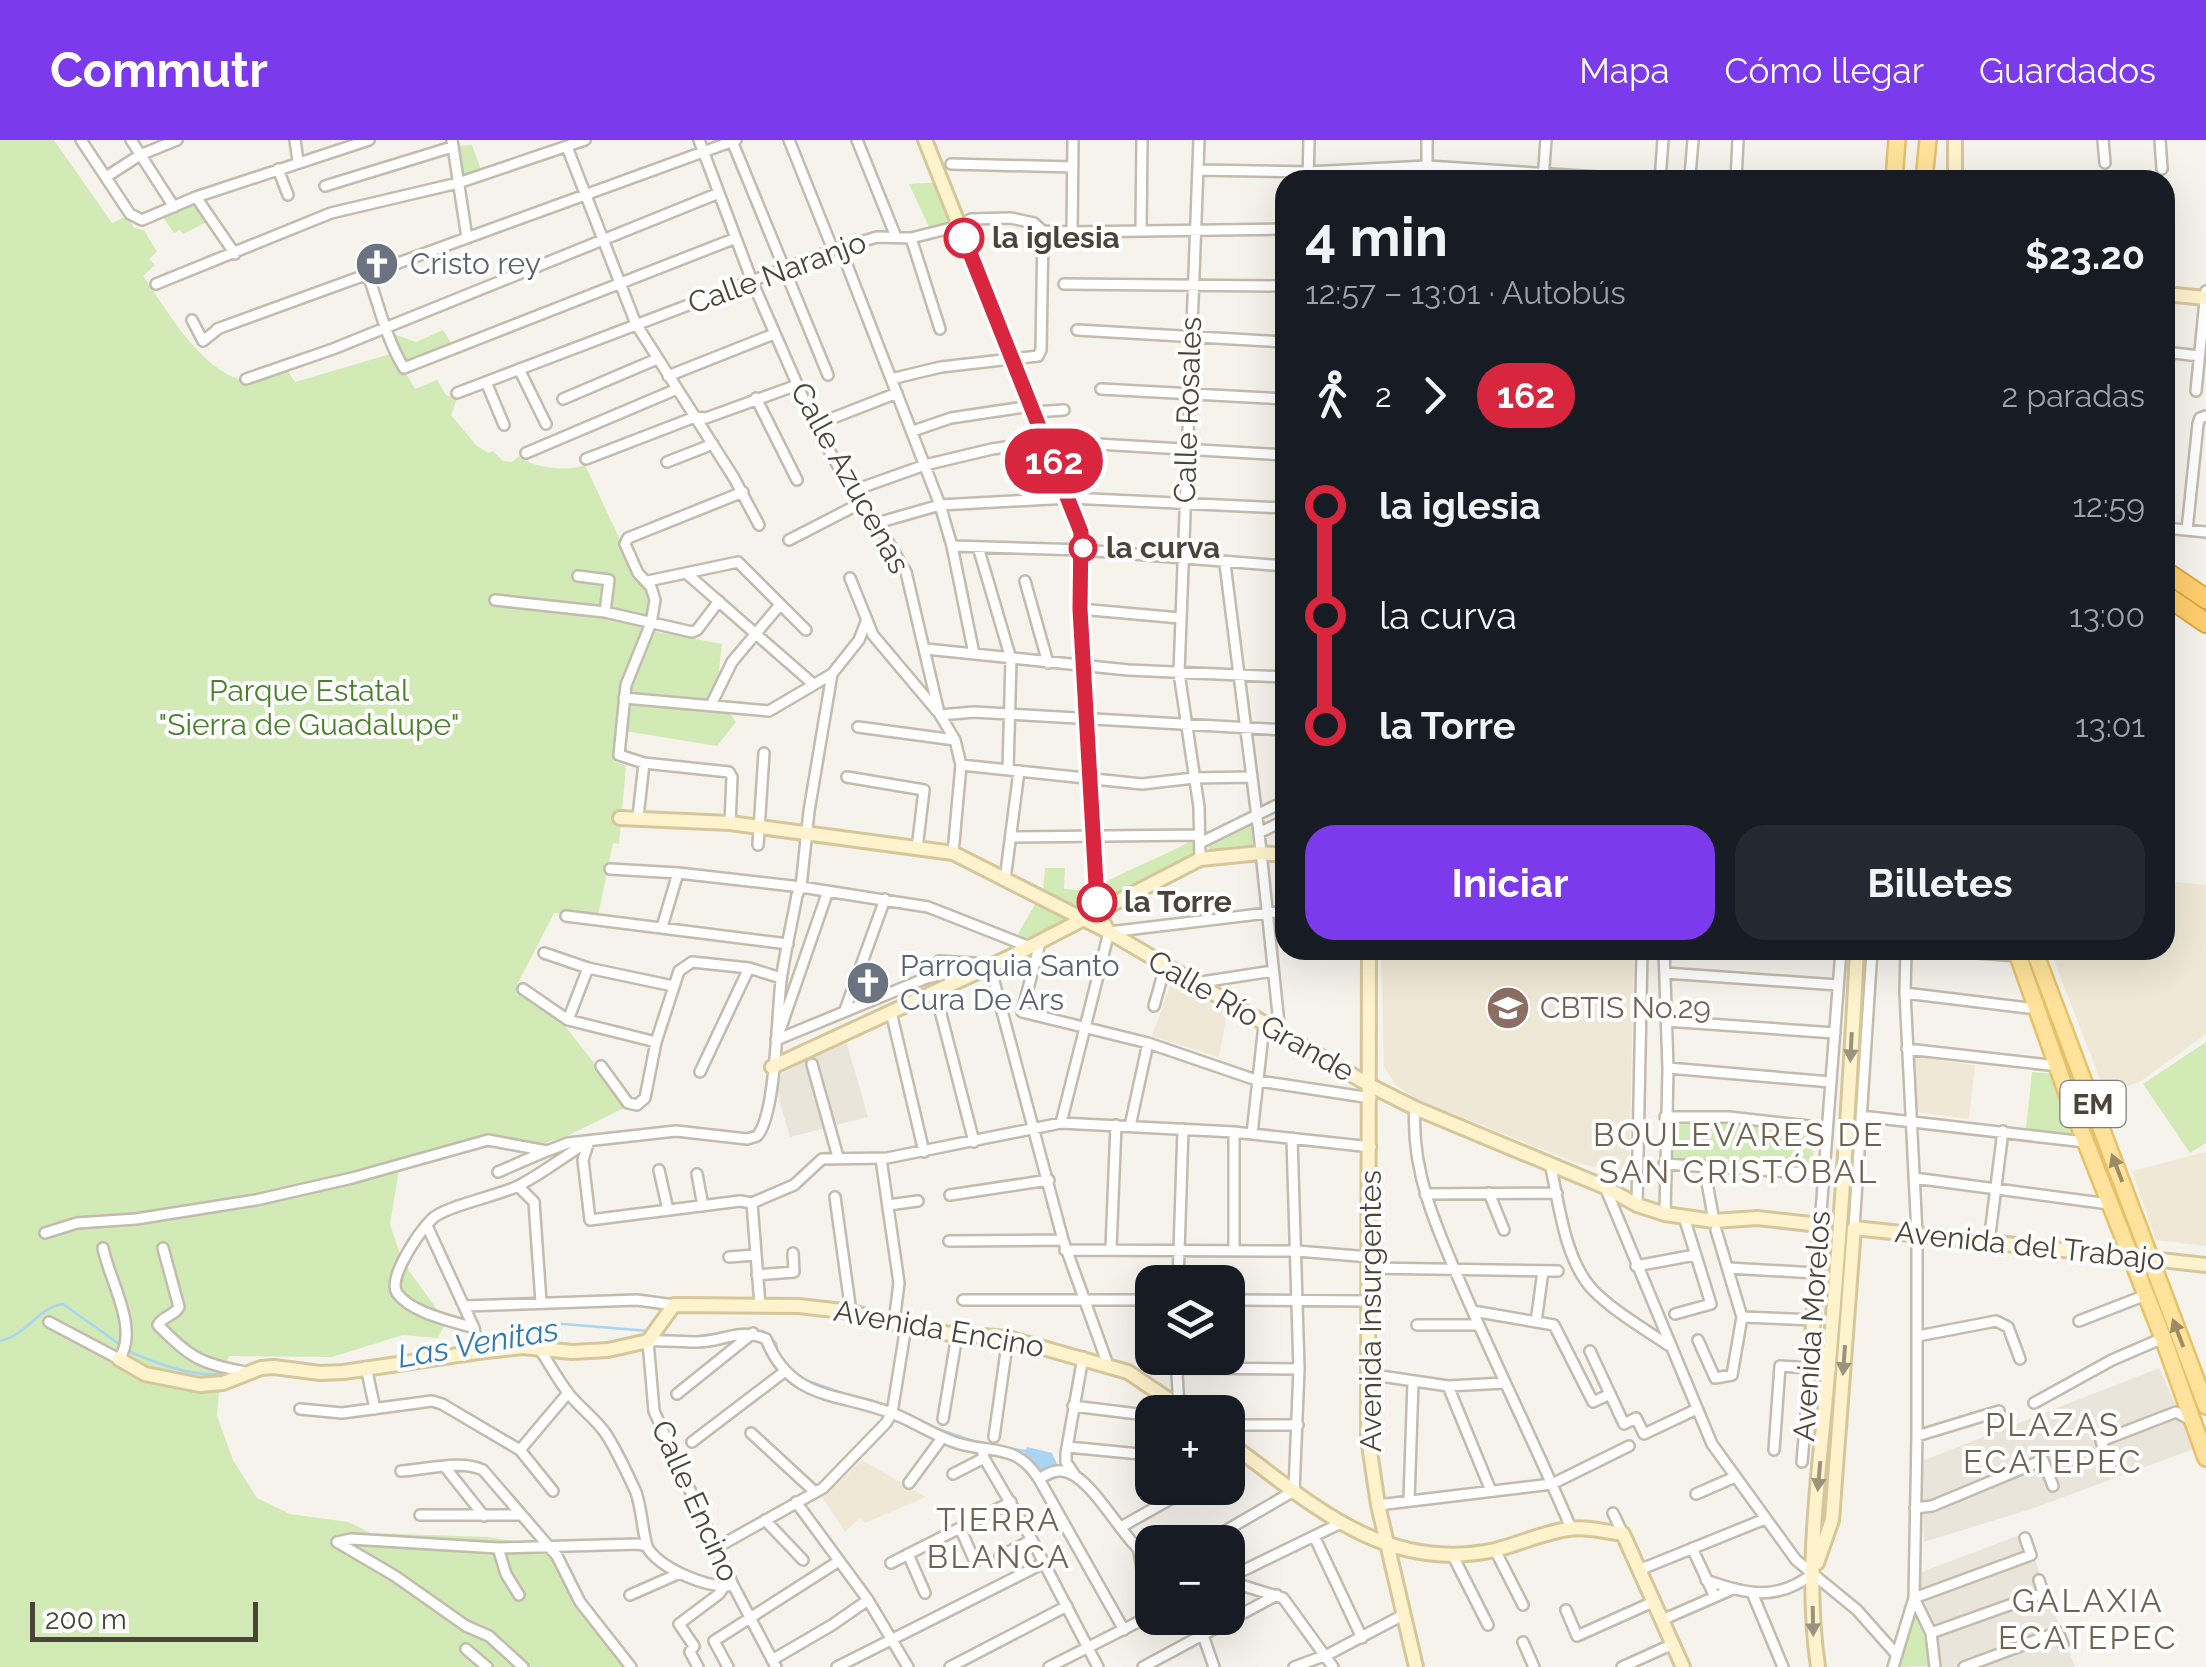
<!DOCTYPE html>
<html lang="es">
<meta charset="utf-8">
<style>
body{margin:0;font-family:Raleway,sans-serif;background:#242831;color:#f1f3f6;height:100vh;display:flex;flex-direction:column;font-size:38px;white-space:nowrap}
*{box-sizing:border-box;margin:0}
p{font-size:32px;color:#9ea1a6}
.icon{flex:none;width:55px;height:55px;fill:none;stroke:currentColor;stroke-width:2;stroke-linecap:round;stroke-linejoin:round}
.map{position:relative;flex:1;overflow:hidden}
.panel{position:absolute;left:1275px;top:30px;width:900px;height:790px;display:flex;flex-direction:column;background:#171b24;border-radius:30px;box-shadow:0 10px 40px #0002}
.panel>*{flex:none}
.badge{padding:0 20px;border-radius:32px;font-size:35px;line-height:65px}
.buttons{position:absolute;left:1135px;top:1125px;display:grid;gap:20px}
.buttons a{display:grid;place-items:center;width:110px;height:110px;border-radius:20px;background:#171b24;box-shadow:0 10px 40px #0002;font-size:50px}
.scale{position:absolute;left:30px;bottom:25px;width:228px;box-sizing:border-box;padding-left:10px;border:5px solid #4b4439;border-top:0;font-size:28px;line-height:35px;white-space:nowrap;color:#4b4439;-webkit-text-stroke:8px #fff;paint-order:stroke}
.map>.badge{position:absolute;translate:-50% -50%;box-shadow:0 0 0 5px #fff}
.legs{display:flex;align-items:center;gap:15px;height:110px;padding:0 30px;font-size:32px}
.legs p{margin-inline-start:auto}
.summary{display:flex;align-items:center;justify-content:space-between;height:170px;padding:0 30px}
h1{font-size:55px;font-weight:700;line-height:75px}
.primary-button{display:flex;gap:20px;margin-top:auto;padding:20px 30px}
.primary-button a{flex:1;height:115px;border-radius:30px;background:#7c3aed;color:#fff;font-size:40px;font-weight:700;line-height:115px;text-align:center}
.primary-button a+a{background:#242831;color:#f1f3f6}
ul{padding:0 30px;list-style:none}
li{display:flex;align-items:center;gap:35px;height:110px;font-size:38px}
li i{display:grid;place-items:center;width:15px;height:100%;margin:0 12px;background:currentColor}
li i::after{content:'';width:25px;height:25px;margin:-12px;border:8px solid;border-radius:50%;background:#171b24}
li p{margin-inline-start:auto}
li:first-child i{background:linear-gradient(#0000 50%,currentColor 0)}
li:last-child i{background:linear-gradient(currentColor 50%,#0000 0)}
header{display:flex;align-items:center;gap:60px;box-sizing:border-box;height:140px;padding:0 50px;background:#7c3aed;color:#fff}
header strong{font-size:48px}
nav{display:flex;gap:55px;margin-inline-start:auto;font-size:35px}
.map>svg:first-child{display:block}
.residential{fill:#eae5da}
.education{fill:#efe8d6}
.green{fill:#d2eab5}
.water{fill:#a9d4f2}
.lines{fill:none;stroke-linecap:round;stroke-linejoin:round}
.stream{stroke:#a9d4f2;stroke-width:2.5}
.street-casing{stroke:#c2bbae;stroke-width:14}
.secondary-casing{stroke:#d6c79b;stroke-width:18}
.primary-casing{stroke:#e6c16a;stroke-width:20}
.highway-casing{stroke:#e0a43c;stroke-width:22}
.street{stroke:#fff;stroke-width:9}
.secondary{stroke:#fff3cd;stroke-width:12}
.primary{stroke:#ffe39c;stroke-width:15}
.highway{stroke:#ffcf6e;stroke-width:18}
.oneway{fill:#9c937c}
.oneway2{fill:#9c8c66}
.line-1-casing{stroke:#fff;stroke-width:22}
.line-1{stroke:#d7263d;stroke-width:15}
.stop-1-dot{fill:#fff;stroke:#d7263d;stroke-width:5}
.labels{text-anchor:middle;stroke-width:8;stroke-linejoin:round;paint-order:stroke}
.shield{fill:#fff;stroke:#817c74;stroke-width:2.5}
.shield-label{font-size:28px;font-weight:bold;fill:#4b4439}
.stop-label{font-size:30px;font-weight:bold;fill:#4b4439;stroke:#fff;text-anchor:start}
.worship-label{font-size:30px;fill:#5b616d;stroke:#fff;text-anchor:start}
.street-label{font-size:30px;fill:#4b4439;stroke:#fff}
.park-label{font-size:30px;fill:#4a7f2a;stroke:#fff}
.education-label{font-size:30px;fill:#785e54;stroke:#fff;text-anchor:start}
.neighbourhood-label{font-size:32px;letter-spacing:2.5px;fill:#6e6250;stroke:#fff}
.water-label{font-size:32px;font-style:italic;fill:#2e7ab2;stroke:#fff}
</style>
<header>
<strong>Commutr</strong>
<nav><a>Mapa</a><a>Cómo llegar</a><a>Guardados</a></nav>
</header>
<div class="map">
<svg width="2206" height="1527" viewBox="0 0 2206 1527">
<rect width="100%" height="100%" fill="#f6f3ec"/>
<!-- residential -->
<path class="residential" d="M846,901L868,977L790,997L773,938Z
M2159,1228L2196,1308L2031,1369L1924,1402L1922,1321Z
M2025,1393L2075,1527H1940L1936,1503L1914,1435Z"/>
<!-- education -->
<path class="education" d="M2165,741L2206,745V894L2141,941L2106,954L2050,810H2165Z
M1381,810H1634L1629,1035L1574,1022L1414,958L1395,944L1384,926Z
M1174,835L1228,867L1219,917L1152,896Z
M1915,917L1975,925L1969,979L1916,972Z
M2206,1012V1106L2156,1100L2132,1031Z
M862,1320L926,1357L865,1383L860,1378L845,1392L820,1354L835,1346Z"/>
<!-- green -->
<path class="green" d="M0,0H54L112,83L127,76L134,88L144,90L157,112L149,119L155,125L143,136C167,170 203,235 248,241C260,242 275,234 287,230L295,242L394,213L415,249L437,240L446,255L457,259L451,275L476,305L488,313L493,311L503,321L512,322L519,316C531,328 570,332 585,325L636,434L650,446L648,473L642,489L722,504L716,555L736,582L717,606L618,590L614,621L626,626L619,704L613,703L598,776L554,773L516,847L565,886L628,966L567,996L526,1009L479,996L410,1018L399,1030L390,1084L402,1121L446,1182L438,1198L403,1195L332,1217L229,1216L220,1239L217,1276L233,1320L257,1358L290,1374L348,1382L371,1393L487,1397L541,1405L625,1527H0Z
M472,5L481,30L459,39L453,6Z
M941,42L959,89H930L909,44Z
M192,63L207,82L183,94L180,90L174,93L162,76Z
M443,190L451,203L406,223L391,193L416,202Z
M1250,675L1253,708L1210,711L1205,692Z
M1194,699L1198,716L1103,768L1099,746C1130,728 1163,717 1194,699Z
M1045,728H1065L1064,749L1091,751L1092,769L1086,773L1043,752Z
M1037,761L1069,781L1031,803L1018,794Z
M2206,902V1003L2190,1013L2143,944Z
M2032,932L2055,934L2079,996L2026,989Z
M1670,980L1814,990L1813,1028L1668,1021Z
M1917,1470L1932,1526L1896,1527Z"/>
<!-- water -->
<path class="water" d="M1027,1307L1052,1313L1057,1324L1044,1333L1024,1314Z"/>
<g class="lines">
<!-- stream -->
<path class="stream" d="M736,1191H762L776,1203L777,1210
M661,1194L684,1198L728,1192
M0,1201C26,1196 37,1168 63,1164L122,1206
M481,1204L517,1189L551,1183L649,1191
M128,1211C160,1225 197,1239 232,1233
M805,1240L854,1257
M895,1269L919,1281
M926,1285L979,1303L1025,1311"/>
<!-- street casing -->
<g class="street-casing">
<path id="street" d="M81,0L130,74L142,80L196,57L369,0
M131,0L174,67
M295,0L298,21
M452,0L467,98
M699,0L752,141L815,285L852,351L877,383L906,432L939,573L955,600L961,625L953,713
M789,0L833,110
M857,0L896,97
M1199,0L1179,533L1199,667L1200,719
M1693,0L1690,36L1700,37
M2103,0L2105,23
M2160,0L2162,29
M732,1L828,235
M567,7L636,184L734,338L759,385
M951,24L1073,27
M278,29L288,55
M1198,30L1308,32L1427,26L1646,40
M106,37L140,15L177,0
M1955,39L1970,40
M1308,40L1309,0
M1427,40V0
M1543,40L1546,0
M1660,40L1663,0
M1736,40L1738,0
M325,46L452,7
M196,57L235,114
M1141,88L1142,0
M1072,92L1073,0
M911,98L940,189
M840,107L940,365L952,406L974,514
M367,132C379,165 386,199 404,228L736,98
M156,144L331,73L458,43L585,0
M1064,144L1285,146
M192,180L203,201L218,189
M217,189L736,0
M1077,190L1285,202
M2165,212L2199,216
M519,229L546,284
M668,236L774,194
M246,239L333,209L719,53
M891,239L941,227L1038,216L1041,210L1043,91
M486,242L504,285
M1101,249L1285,259
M2196,251L2206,151
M457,253L833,110L877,97L911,98L959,86L971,79L1011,78L1034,83L1043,91L1072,92L1285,89
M756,258L797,340
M563,259L657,219
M1034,272L1064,270
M815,285L897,253
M913,291L951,278L1031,266
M526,313L677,249
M586,319L695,277L706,278L797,245
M667,322L713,304
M852,351L925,325L992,309L1046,301L1285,315
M877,383L940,365L1069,358L1285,368
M2165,388L2206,392
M2187,390L2198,284L2200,278L2206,276
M789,400L861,363
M952,406L1083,410L1285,426
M978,407L1011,519L1008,630
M1225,424L1259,693L1280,893
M686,433L812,543
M578,436L609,440L605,472
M850,438L873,495L937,571
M648,441L738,422L806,490
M1025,441L1048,523
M495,460L605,472L692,492L697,490L719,461
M1080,469L1180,478
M926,509L1128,530L1285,537
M624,558L769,571L832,534
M711,565L732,522L779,466
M940,575L974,572L1285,590
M858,587L955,600
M961,625L1142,644L1194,638L1252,637
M847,637L924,650L917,709
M638,677L644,623
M730,683L732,637L729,632L644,623L619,615L626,545L651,483L655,460L651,447L638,433L625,404L628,398L743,352
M1259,693L1285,680
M1012,697L1198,695
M1200,703L1285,661
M758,705L764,613
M610,729L678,733L801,747L928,767L1030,807
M1005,740L1019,631
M566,776L788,804
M662,787L678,733
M1040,803L1022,872L1148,903L1259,941L1371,958
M1664,810L1668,928L1665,1074
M1936,810L2018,816
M544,813L588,828L673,846
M939,821L973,823
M1665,833L1838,845
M1195,843L1273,831
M523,849L568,880L656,902
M935,851L974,1002
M1905,853L2028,868
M1154,866L1165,827
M845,870L885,759
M891,872L924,1012
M568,880L588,828
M1666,881L1835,893
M780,890L828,751
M776,900L924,839L968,828L973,823L990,826L1063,1100L1108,1225
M1907,909L2049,925
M812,924L838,1017
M601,926L628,963L637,965L645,958L656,902L679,831L692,822L749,828L781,838
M1668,928L1831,942
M700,932L749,828
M1415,968C1410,1037 1443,1102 1470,1165C1503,1240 1539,1313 1571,1388
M1861,976L2085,1002
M1665,977H1729L1827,988
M1061,983L1109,792L1285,771
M1130,986L1148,903
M1234,992V1111
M1252,994L1264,885
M589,1001L583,1020L590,1080L740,1061L752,1063L794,1045L822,1019L887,1018L1061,983L1234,992L1371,1007
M881,1019L899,1143L894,1182
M1550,1023C1559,1063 1564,1118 1592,1149C1613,1171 1643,1188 1668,1205
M1664,1024L1824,1034
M1704,1026L1714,1081
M659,1030L668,1070
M498,1032L544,1012
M697,1034L703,1066
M1914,1038L2109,1064
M518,1046L534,1062L541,1162
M1605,1047L1712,1304L1796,1420L1857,1470L1897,1515
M1489,1053L1504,1090
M1425,1054L1557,1053
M950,1055L1049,1040
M835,1057L851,1172
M752,1063L760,1165
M888,1065L918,1061
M1637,1065L1642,810
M1820,1085L1841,810
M427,1086L474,1188L478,1212
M1854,1088L1872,810
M45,1093L77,1083L136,1079L256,1060L352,1038L488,1000L547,1011L568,1003L676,991L747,999L757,996C776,976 777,873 781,841C785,812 792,783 797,755L801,747L809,671L832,534L859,500L866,482
M949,1101L1063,1100
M1989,1102L2003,991
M163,1108L179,1167C174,1176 163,1176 158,1185C192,1219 198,1222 245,1232
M1111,1108L1116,985
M1065,1110L1297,1111L1370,1117
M729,1117L755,1115
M1636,1126L1695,1115
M1370,1128L1558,1131
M1728,1128L1816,1133
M757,1135L794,1132L793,1113
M1178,1142L1183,989
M963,1160H1152
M1228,1160L1369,1161
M465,1166L637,1160L674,1165
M1473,1171L1554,1185L1593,1262L1610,1254
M1675,1174L1711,1164L1684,1077
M1742,1177L1813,1180
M2079,1181L2146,1155
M49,1182L119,1219C140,1189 109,1140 103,1108
M1536,1182L1543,1131
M1417,1185H1479
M474,1188C452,1181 411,1173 397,1153C387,1138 420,1091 432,1079C445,1066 498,1056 518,1046C541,1034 562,1018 584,1004
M1918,1196L1996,1181L2008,1187L2020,1219
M1698,1200L1715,1238L1732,1235L1742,1177L1716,1090
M539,1208C549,1223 558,1240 569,1254C580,1268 596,1279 606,1294C617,1311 626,1331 635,1350C642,1365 643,1402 649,1410C663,1429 709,1450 733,1445
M1590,1211L1624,1284L1636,1278L1644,1294L1697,1269
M1176,1218L1179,1266
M366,1227L375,1269
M1176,1228L1299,1229
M1367,1234L1448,1246L1504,1243
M1448,1246L1491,1351
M677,1254L753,1193
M2034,1263L2112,1220L2163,1198
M1073,1266L1146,1275
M300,1269L342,1273L432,1261L442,1264L520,1310L553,1351
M943,1279L957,1195
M1232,1285H1298
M751,1293L815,1352
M1917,1296L1999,1271
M994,1297L1008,1198
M692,1302L784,1232
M1068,1307L1150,1315
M982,1309L984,1318L1032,1400L1098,1527
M520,1310L568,1253
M1774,1310L1780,1226L1810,1228L1802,1322
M1228,1326L1246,1316
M445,1327L484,1376
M2111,1328L2101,1301L2176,1272L2191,1280
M401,1331C426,1330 460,1319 483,1330L557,1416L580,1462L631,1527
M953,1334L984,1318
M1074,1334L1066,1322V1313L1083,1217
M1039,1339C1046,1335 1053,1330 1062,1331C1093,1334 1123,1404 1152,1420
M909,1343L942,1298
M1696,1354L1735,1337
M1409,1360L1413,1242
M796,1362L868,1460L908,1527
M1378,1365L1552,1344L1629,1306
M1915,1368L1932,1366L2043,1320L2053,1346
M1613,1373L1623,1394
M420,1375H521
M765,1380L803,1420
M1121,1387L1190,1348
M960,1388L975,1422
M1314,1396L1362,1498
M337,1402L351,1399L498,1408L638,1404L646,1406
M337,1402L395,1436L466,1486L489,1496L523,1527
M1206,1402L1294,1351L1299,1229L1292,998
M498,1408L506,1434L519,1455
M716,1408L823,1348L886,1283L892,1273L906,1186
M1692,1408L1715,1457
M1495,1410L1523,1465
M1139,1412L1142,1429L1152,1446
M908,1414L925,1453
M1000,1416L1032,1400
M1453,1416L1488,1485
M891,1423L1011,1362
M1639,1430L1765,1379
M1228,1438L1341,1383
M1706,1440C1745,1454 1777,1462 1812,1434
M1228,1441L1283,1458L1333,1527
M630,1455L680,1433
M1753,1455L1783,1527
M1566,1470L1577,1496L1653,1462
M1197,1478L1214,1527
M1662,1480L1733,1449
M1931,1493L2043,1453L2039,1440
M1523,1502L1534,1527
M466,1509L487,1527
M772,1520L832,1485L868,1460
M698,1527L690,1512L694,1506L679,1484L719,1454L724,1447
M728,1527L714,1501L839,1421
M776,1527L733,1445L654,1271L648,1201C664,1200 679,1202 696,1202C724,1202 738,1187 766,1199C791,1262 839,1252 894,1274C915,1282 935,1296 957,1303C993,1314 1016,1303 1039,1339L1124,1490
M837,1527L1044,1423
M950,1527L1067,1466
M1049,1527L1152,1475
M1143,1527L1277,1455
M1294,1527L1329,1514L1403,1475
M1622,1527L1673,1504
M1893,1527L1914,1458L1917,1296V1094L1905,853L1906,810
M1935,1527L1931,1493L1914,1458L2031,1415L2025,1398
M1964,1527L2058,1492L2063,1504"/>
</g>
<!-- secondary casing -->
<g class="secondary-casing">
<path id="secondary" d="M925,0L1081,391L1080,469L1097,772L1107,789
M1955,40V0
M2165,154L2206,158
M620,678L730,683L953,713L1109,792L1371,946L1415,968L1605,1047L1637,1065L1665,1074L1714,1081L1757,1078L1820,1085L1810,1228L1829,1229
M1369,810L1368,1298L1378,1365L1416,1527
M1841,811L1843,810
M772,927L1010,817L1200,719L1260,713L1285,715
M2151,1119L2206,1125
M119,1219L145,1234L200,1245L223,1243L261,1228L274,1227L320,1233L344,1232L478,1212L523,1207L572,1212L608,1210L648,1201L674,1165L799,1166L851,1172L928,1192L1008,1198L1128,1232L1187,1272
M1228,1302C1311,1363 1384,1434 1495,1410C1520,1404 1544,1392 1569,1389C1586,1386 1606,1392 1623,1394L1683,1527
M1817,1423L1832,1380L1854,1088L2130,1117
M1818,1527C1803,1426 1821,1323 1829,1222C1841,1085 1850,948 1857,810"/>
</g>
<!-- primary casing -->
<g class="primary-casing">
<path id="primary" d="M1894,40L1897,0
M1924,40L1928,0
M2016,810L2071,965L2163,1198L2206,1318
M2034,810L2206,1266"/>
</g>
<!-- highway casing -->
<g class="highway-casing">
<path id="highway" d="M2165,431L2206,459
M2165,455L2206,483"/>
</g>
<!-- street -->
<use href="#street" class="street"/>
<!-- secondary -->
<use href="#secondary" class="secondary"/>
<!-- primary -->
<use href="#primary" class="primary"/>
<!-- highway -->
<use href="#highway" class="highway"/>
</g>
<!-- one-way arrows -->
<defs><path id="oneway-solid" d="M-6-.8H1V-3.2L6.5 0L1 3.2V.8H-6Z" transform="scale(2.5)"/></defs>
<g class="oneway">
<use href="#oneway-solid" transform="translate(1851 907) rotate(93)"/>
<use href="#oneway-solid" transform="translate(1844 1220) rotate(94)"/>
<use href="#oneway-solid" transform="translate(1819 1336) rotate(95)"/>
<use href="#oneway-solid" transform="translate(1813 1481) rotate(89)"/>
</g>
<g class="oneway2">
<use href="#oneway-solid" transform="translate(2117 1028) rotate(-111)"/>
<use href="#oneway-solid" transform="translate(2178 1193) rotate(-111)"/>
</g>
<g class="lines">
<!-- line-1 casing -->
<g class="line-1-casing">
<path id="line-1" d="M964,98L1081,392L1080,469L1097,762"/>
</g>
<!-- line-1 -->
<use href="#line-1" class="line-1"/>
</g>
<!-- icons -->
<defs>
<g id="church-disc" transform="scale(2.25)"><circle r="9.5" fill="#6b7280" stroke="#fff"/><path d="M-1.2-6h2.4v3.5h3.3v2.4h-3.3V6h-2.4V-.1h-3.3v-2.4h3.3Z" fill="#fff"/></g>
<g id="school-disc" transform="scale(2.25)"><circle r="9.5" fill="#8d6e63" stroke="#fff"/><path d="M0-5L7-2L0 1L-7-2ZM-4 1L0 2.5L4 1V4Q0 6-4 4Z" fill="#fff"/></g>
</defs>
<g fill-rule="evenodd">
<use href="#church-disc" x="377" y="124"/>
<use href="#church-disc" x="868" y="843"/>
<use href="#school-disc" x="1508" y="868"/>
</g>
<!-- markers -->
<g class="stop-1-dot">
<circle cx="964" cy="98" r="18"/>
<circle cx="1083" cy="408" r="12"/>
<circle cx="1097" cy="762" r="18"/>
</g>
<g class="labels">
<!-- shield labels -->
<rect class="shield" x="2060.5" y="941" width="65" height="46" rx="8"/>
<g class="shield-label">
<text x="2093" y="974">EM</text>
</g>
<!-- stop labels -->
<g class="stop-label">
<text x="992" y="108">la iglesia</text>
<text x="1106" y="418">la curva</text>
<text x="1124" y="772">la Torre</text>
</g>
<!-- worship labels -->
<g class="worship-label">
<text x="410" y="134">Cristo rey</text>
<text x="900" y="836">Parroquia Santo<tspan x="900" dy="34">Cura De Ars</tspan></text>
</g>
<!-- street labels -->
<g class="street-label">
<text transform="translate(777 133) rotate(-20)" y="10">Calle Naranjo</text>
<text transform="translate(1188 270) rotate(-88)" y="10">Calle Rosales</text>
<text transform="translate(850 338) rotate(61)" y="10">Calle Azucenas</text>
<text transform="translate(1251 876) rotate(30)" y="10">Calle Río Grande</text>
<text transform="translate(2030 1106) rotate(6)" y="10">Avenida del Trabajo</text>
<text transform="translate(1371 1171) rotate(-90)" y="10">Avenida Insurgentes</text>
<text transform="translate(1812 1186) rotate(-86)" y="10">Avenida Morelos</text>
<text transform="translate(939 1189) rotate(10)" y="10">Avenida Encino</text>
<text transform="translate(695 1361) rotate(66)" y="10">Calle Encino</text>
</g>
<!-- park labels -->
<g class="park-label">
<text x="309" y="561">Parque Estatal<tspan x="309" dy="34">"Sierra de Guadalupe"</tspan></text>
</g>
<!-- education labels -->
<g class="education-label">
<text x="1540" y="878">CBTIS No.29</text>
</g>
<!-- neighbourhood labels -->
<g class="neighbourhood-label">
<text x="1739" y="1006">BOULEVARES DE<tspan x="1739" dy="37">SAN CRISTÓBAL</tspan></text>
<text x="2053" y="1296">PLAZAS<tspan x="2053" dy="37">ECATEPEC</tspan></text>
<text x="999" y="1391">TIERRA<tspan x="999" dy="37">BLANCA</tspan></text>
<text x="2088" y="1472">GALAXIA<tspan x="2088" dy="37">ECATEPEC</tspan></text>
</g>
<!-- water labels -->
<g class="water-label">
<text transform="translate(478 1203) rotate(-10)" y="11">Las Venitas</text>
</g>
</g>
</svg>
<div class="buttons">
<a><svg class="icon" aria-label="layers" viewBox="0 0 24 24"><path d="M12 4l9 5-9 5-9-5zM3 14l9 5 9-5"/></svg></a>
<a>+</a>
<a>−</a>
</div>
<div class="scale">200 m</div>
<b class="badge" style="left:1054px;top:321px;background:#d7263d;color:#fff">162</b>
<section class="panel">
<div class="summary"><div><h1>4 min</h1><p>12:57 – 13:01 · Autobús</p></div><b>$23.20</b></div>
<div class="legs"><svg class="icon" aria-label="walk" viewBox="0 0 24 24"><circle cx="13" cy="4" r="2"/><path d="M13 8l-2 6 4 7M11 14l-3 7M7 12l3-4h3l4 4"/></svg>2<svg class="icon" aria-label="forward" viewBox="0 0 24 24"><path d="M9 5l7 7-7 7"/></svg><b class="badge" style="background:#d7263d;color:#fff">162</b><p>2 paradas</p></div>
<ul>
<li><i style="color:#d7263d"></i><b>la iglesia</b><p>12:59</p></li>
<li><i style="color:#d7263d"></i><span>la curva</span><p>13:00</p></li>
<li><i style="color:#d7263d"></i><b>la Torre</b><p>13:01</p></li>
</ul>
<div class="primary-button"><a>Iniciar</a><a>Billetes</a></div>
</section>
</div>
